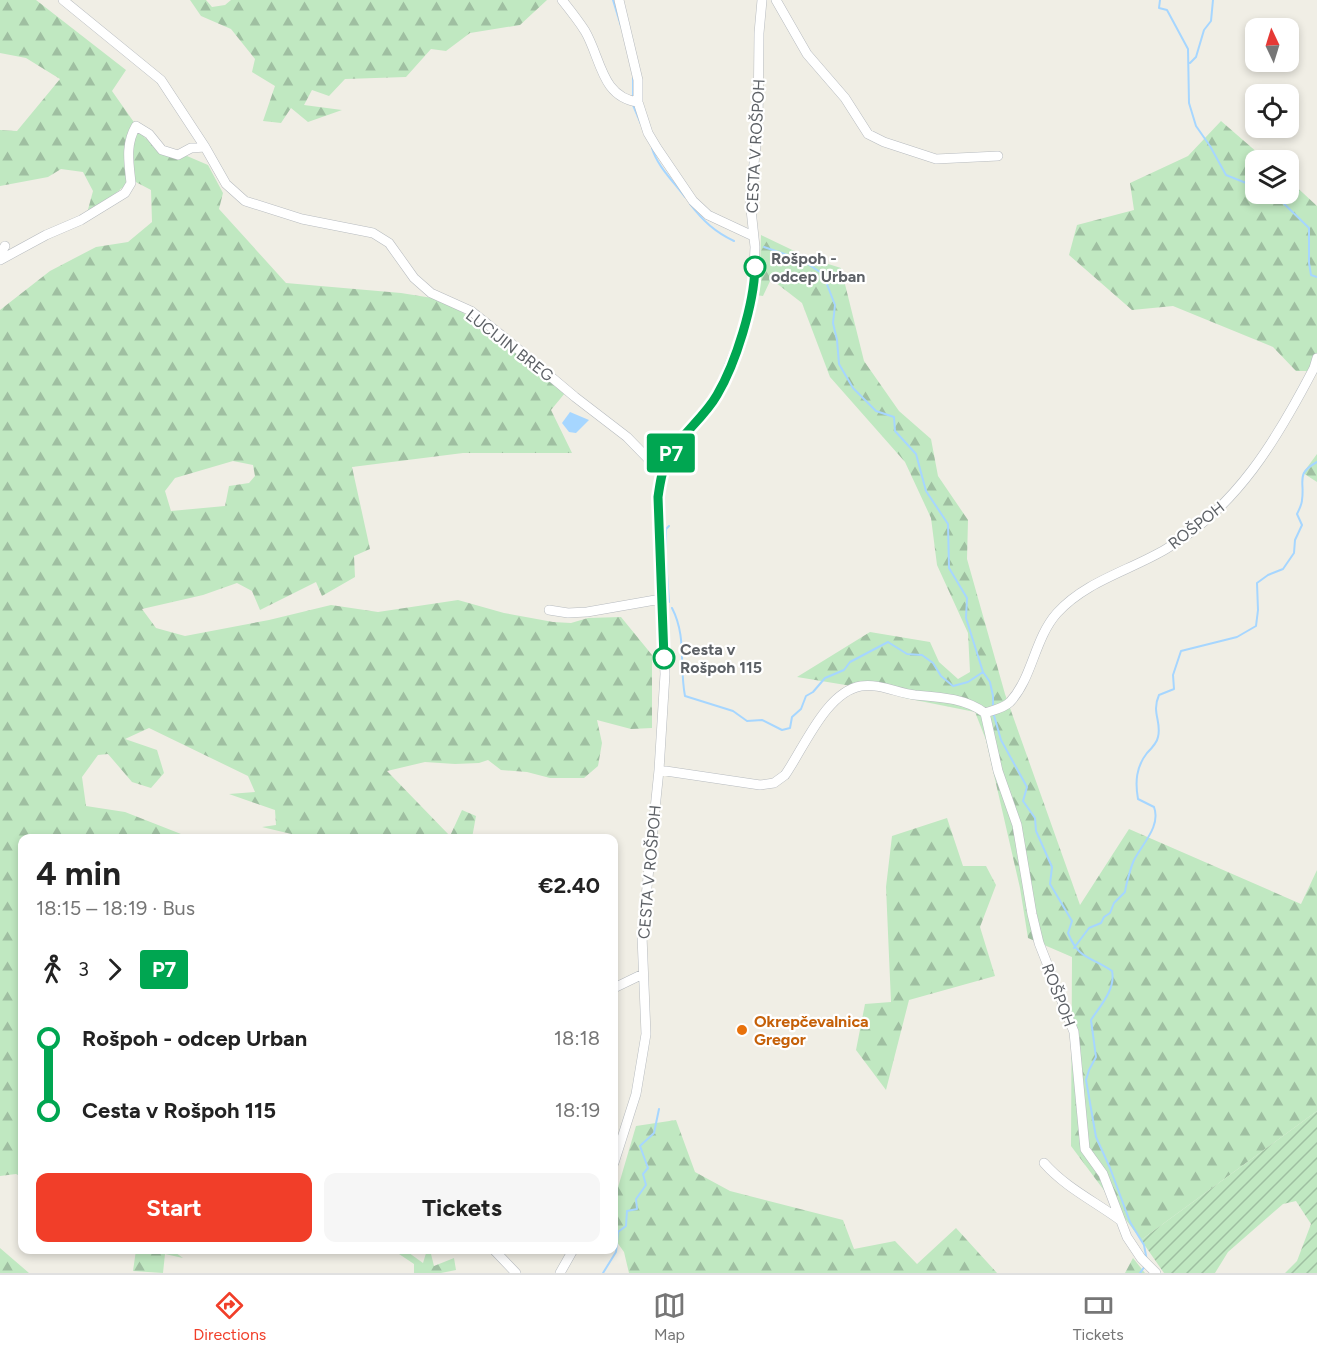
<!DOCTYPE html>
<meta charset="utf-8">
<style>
body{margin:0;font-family:Figtree,sans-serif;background:#f6f6f6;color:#222;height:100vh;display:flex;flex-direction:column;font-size:22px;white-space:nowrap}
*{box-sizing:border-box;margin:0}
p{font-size:20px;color:#767676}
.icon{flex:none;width:33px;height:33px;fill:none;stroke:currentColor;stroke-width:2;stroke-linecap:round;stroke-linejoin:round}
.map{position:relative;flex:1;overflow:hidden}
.details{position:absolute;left:18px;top:834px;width:600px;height:420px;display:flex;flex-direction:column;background:#fff;border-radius:12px;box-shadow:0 3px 9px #0003}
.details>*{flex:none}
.badge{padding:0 12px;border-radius:4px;font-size:21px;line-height:39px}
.needle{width:39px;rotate:356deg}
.tools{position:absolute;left:1245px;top:18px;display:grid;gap:12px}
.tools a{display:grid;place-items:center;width:54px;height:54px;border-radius:12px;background:#fff;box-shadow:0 3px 9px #0003;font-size:30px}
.map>.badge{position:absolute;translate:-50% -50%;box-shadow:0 0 0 3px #fff}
.legs{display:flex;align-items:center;gap:9px;height:66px;padding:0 18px;font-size:20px}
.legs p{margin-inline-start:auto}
.head{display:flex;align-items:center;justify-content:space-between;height:102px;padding:0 18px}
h1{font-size:33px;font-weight:700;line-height:45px}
.cta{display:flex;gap:12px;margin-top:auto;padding:12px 18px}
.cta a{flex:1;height:69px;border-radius:12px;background:#f13e29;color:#fff;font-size:24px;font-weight:700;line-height:69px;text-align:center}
.cta a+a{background:#f6f6f6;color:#222}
ul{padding:0 18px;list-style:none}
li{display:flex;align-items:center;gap:21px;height:72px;font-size:22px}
li i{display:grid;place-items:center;width:9px;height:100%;margin:0 8px;background:currentColor}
li i::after{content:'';width:15px;height:15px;margin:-8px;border:4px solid;border-radius:50%;background:#fff}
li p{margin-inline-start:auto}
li:first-child i{background:linear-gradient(#0000 50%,currentColor 0)}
li:last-child i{background:linear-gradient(currentColor 50%,#0000 0)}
.tabs{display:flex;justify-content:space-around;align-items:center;height:84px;border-top:2px solid #e0e0e0;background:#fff;font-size:16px;color:#767676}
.tabs a{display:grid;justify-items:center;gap:3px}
.tabs .on{color:#f13e29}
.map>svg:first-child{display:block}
.forest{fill:url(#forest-firs);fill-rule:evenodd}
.garden{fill:url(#garden-furrows)}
.water{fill:#a6d6ff}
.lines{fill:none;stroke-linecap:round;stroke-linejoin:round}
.stream{stroke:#a6d6ff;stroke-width:2}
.minor-casing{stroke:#b7bbbf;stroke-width:10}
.minor{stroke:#fff;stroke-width:9}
.line-1-casing{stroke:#fff;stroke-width:14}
.line-1{stroke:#00a651;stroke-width:9}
.stop-1-dot{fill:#fff;stroke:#00a651;stroke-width:3}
.food-dot{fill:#e8710a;stroke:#fff;stroke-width:2}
.labels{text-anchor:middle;stroke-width:4.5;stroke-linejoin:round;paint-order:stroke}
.street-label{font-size:16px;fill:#5d6166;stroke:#fff}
.stop-label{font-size:16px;font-weight:bold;fill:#5d6166;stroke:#fff;text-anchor:start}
.food-label{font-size:16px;font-weight:bold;fill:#c56008;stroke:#fff;text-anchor:start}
</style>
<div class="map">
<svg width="1317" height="1273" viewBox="0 0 1317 1273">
<defs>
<pattern id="forest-firs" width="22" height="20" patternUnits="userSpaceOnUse" patternTransform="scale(1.5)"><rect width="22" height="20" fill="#c0e8c1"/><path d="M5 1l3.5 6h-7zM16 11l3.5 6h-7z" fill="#9fbfa1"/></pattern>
<pattern id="garden-furrows" width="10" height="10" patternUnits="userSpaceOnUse" patternTransform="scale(1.5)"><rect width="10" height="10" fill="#c0e8c1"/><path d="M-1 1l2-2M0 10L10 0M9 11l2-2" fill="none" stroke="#9fbfa1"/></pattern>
</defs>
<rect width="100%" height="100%" fill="#f0eee5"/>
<!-- forest -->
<path class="forest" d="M0,0H36L126,70L112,91L145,138L208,165L223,193L219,209L286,283L401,293L451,301L481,330L507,344L565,393L551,410L572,453H463L352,467L370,549L354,556L355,577L322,596L316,582L260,610L252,591L237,583L203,595L142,609L156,628L185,636L269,620L331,605L378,612L458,600L504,613L553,622L571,623L588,618L621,617L652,655V728L631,729L597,720L602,743L598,766L584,778H550L527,772L501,770L488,760L479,763L455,764L425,762L387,771L450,836L462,810L476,816L472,838H308L262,827L276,825L275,810L229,794L255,792L248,776L149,728L125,739L157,750L164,773L151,788L132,782L108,754L98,755L82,777L86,806L125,812L181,834L184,838H22V1177L16,1174L0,1176V310L50,271L96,247L128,242L152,222L151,190L132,180L86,217L93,191L83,172L61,169L48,177L0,186V130L17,131L60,79L26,58L0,53ZM233,461L253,465L255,476L249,483L229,486L225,506L171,511L165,491L175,478Z
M190,0H206L212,7L225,5L231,0H547L520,25L470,33L446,51L431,49L406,77L345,79L329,96L312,90L304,105L342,110L308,122L291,108L281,123L263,121L275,86L252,72L255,59L231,29L201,16Z
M1221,121L1266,160H1256V194H1288L1289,180L1317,206V371H1296L1273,347L1173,306L1132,310L1069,255L1077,225L1134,210L1130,183L1188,156Z
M761,235L809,258L841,268L864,361L899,411L931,439L938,476L968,520L967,559L1005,694L1080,905L1129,829L1301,904L1317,870V1111L1141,1240L1071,1146L1072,957L1028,938L1020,888L986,740L975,712L905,698L888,692L797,677L870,632L930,642L939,662L958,679L970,672L968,633L937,565L931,518L905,462L830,377L802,303L771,279L763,296L756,295L760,270Z
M1317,454V482L1303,473Z
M947,818L963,866H986L996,885L980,927L995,976L909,1000L886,1090L856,1050L865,1004L891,1002L886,887L892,836Z
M676,1120L695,1172L730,1191L843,1220L854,1249L895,1241L917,1264L956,1228L997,1273H629L624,1252L614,1238V1201L636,1126Z
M0,1248L29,1273H0Z
M136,1250H172L183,1258L165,1254L163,1273L133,1271Z
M393,1250H405L423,1263L427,1250H430L434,1266L454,1258L456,1270L441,1273H414V1264Z
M1133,1258L1145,1273H1125Z"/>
<!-- garden -->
<path class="garden" d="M1317,1111V1273H1285L1297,1261L1311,1224L1296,1201L1283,1204L1228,1252L1215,1273H1164L1141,1240Z"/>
<!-- water -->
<path class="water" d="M570,412L589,420L576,433L569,432L562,423Z"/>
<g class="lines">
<!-- stream -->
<path class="stream" d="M613,0L621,26
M1160,0L1159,8L1167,10L1188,49L1189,103L1196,126L1210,146L1226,175L1256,187
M1190,63L1196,57L1204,30L1211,21L1213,0
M633,97V78
M633,105L641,124
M652,148C657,166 674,182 685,197
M1270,194L1277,197L1309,228V263L1311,275L1317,277
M690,204C703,221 715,232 734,241
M764,247L802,260L823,274L835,305L833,323L837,340L839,364L853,388L876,411L894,417L895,431L916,454L926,491L948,524L949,568L967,598L966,618L983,672L990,682L993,696V707
M666,551V529L669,526
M666,560L669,602
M672,608C687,637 679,665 685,696L733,711L747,721L762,720L782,730L790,728L792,717L801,709L806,696L813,692L825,678L844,670L850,662L888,642L907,654L922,655L933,663L941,676L953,686L968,682L983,672
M993,712L1001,740L1027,787L1023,801L1035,818L1036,831L1052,867L1050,884L1072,921L1068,933C1079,960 1090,956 1112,971C1116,989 1100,1006 1091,1020L1096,1057L1089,1070L1086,1080L1096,1137L1110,1168L1130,1222L1144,1245L1147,1261
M1074,948L1089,928L1101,923L1104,917L1110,913L1114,903L1125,892C1126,884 1131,867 1134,860C1143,843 1161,826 1154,807L1138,799C1135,782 1136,767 1147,753C1151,749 1157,743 1158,737C1162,721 1151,713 1159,695L1174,689L1173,675L1181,651L1237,637L1256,626L1258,610L1257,583L1268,575L1283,569L1294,553L1295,540L1302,525L1297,514C1299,510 1302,504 1302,500C1305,481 1295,474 1317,462
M603,1273L616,1252L618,1232L626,1226L627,1211L637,1209L636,1199L646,1185L643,1174L648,1168L640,1146L654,1133L659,1109
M1140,1273L1145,1266"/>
<!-- minor casing -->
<g class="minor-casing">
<path id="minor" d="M63,0L161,80L205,147L226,184L245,201L302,219L373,233L389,243L414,278L431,293L471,311L506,339L575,397L627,437L662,473
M562,0C570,10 578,20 585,31C601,58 601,97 638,102
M619,0L638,80V102L648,133L657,148L693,201L708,215L753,236
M776,0L807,54L845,98L868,134L884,142L936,159L998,156
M0,254L5,246
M0,260L46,235L81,220L125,193L131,183C129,163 125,145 136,126L149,134L162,150L178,155L191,148L205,147
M549,610L568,613L587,612L661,599
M985,713L998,771L1017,825L1032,914L1039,943L1074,1032L1085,1149L1103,1174L1127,1237L1141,1258L1156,1273
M985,713C994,710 1004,708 1010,702C1033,677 1034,639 1057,613C1086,581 1129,571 1166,549C1237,507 1277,439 1314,368L1317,358
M659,770L760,785L774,783L785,775C804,748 826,692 861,686C878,683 898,693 915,695C939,697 965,698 985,713
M614,988L643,974
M614,1163L636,1094L646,1034L642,936L659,770L665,674L658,497L662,473L668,457L717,396L744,328L753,289L755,247L750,200L758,127L759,33L762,0
M1044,1163C1065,1187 1094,1201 1120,1220
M494,1250L516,1273
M560,1273L573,1250"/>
</g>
<!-- minor -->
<use href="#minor" class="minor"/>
</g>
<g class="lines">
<!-- line-1 casing -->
<g class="line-1-casing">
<path id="line-1" d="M664,658L658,497C660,483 662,469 668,457C681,434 704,418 717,395C736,363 754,304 755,267"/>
</g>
<!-- line-1 -->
<use href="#line-1" class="line-1"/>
</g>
<!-- markers -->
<g class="stop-1-dot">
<circle cx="755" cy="267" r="10"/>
<circle cx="664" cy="658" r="10"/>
</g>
<circle class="food-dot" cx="742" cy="1030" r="6"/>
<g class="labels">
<!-- street labels -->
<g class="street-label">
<text transform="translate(755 146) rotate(-87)" y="6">CESTA V ROŠPOH</text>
<text transform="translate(510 345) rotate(38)" y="6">LUCIJIN BREG</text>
<text transform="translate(1196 525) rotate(-38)" y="6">ROŠPOH</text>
<text transform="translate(649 872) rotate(-85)" y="6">CESTA V ROŠPOH</text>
<text transform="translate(1059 995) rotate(69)" y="6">ROŠPOH</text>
</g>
<!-- stop labels -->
<g class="stop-label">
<text x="771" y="264">Rošpoh -<tspan x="771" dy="18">odcep Urban</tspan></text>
<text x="680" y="655">Cesta v<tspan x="680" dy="18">Rošpoh 115</tspan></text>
</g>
<!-- food labels -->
<g class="food-label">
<text x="754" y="1027">Okrepčevalnica<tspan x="754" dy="18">Gregor</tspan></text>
</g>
</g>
</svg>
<div class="tools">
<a><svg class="needle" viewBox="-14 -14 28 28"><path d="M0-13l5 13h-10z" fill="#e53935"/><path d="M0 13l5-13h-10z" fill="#767676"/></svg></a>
<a><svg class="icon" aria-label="locate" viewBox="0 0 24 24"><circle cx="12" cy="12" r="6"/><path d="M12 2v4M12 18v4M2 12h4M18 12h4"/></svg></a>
<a><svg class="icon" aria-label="layers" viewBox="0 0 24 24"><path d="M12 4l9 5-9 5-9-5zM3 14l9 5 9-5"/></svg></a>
</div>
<b class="badge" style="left:671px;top:453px;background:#00a651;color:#fff">P7</b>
<section class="details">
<div class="head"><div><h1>4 min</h1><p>18:15 – 18:19 · Bus</p></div><b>€2.40</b></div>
<div class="legs"><svg class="icon" aria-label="walk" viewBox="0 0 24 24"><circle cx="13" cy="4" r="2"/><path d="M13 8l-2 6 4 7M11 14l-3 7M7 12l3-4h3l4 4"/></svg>3<svg class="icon" aria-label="forward" viewBox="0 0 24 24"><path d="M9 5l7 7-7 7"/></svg><b class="badge" style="background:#00a651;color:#fff">P7</b></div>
<ul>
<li><i style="color:#00a651"></i><b>Rošpoh - odcep Urban</b><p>18:18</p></li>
<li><i style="color:#00a651"></i><b>Cesta v Rošpoh 115</b><p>18:19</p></li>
</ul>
<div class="cta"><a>Start</a><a>Tickets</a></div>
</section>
</div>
<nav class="tabs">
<a class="on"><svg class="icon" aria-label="directions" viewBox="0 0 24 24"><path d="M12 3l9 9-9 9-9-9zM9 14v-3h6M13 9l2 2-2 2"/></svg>Directions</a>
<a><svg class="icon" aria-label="map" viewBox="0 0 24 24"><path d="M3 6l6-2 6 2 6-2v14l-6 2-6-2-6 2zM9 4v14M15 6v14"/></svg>Map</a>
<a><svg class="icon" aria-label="tickets" viewBox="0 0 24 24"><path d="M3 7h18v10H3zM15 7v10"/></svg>Tickets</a>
</nav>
